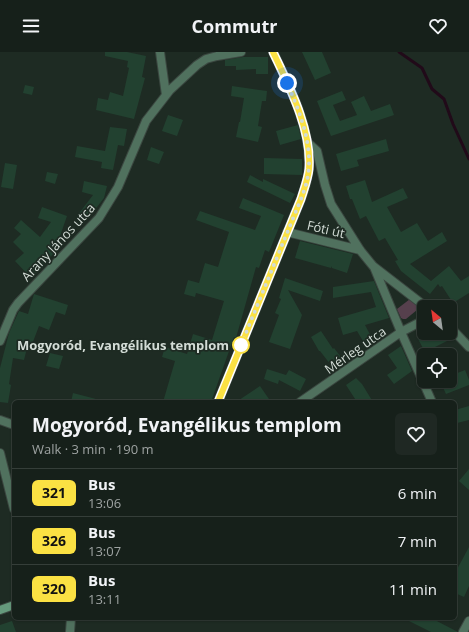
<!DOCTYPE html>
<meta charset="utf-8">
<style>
body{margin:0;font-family:"Open Sans",sans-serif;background:#1f2823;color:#f1f3f6;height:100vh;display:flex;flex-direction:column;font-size:15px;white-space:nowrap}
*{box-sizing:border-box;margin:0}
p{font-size:13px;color:#9ea3a2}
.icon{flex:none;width:22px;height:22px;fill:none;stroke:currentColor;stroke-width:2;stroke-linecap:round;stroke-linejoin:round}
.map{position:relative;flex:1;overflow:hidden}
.details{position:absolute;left:12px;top:348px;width:445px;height:220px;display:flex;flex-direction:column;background:#16201a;border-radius:6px;box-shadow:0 1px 3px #0004,0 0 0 1px #353e39}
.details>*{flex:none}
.badge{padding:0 8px;border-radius:6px;font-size:14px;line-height:26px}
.needle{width:26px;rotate:331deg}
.tools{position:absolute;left:417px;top:248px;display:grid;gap:8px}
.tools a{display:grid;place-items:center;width:40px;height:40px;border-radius:6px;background:#16201a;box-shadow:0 1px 3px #0004,0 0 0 1px #353e39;font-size:20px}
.you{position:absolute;width:20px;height:20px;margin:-10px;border:3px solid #fff;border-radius:50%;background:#1a73e8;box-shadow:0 0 0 6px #1a73e833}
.map>.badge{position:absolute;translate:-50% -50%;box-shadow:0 0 0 2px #fff}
.round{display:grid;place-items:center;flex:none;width:42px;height:42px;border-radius:6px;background:#1f2823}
.head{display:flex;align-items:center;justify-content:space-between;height:68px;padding:0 20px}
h1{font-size:19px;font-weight:700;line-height:30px}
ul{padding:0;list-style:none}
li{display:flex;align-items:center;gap:12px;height:48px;padding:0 20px;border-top:1px solid #353e39}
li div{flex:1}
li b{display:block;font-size:15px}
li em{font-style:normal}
li .badge{min-width:44px;font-weight:700;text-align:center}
header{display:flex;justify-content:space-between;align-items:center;height:52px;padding:0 20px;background:#16201a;font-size:18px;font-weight:700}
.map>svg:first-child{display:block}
.green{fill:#56404d}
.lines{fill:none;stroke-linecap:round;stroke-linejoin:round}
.stream{stroke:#210a19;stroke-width:3}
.building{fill:#224130}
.minor-casing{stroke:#3b4740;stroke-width:10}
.secondary-casing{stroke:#3b4740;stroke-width:10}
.minor{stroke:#50715e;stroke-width:8}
.secondary{stroke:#659a7c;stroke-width:8}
.line-casing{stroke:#fff;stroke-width:9}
.line{stroke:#fbe143;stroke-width:6}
.walk{stroke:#d3dcd6;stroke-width:4;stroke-dasharray:0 7.2}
.stop-dot{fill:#fff;stroke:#fbe143;stroke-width:2}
.labels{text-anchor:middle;stroke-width:3.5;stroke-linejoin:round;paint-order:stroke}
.street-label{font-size:13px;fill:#d3dcd6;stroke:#1e2b23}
.stop-label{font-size:13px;font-weight:bold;fill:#d3dcd6;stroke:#1e2b23;text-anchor:end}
</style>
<header><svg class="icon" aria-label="menu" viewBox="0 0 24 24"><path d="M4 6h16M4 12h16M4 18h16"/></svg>Commutr<svg class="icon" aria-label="heart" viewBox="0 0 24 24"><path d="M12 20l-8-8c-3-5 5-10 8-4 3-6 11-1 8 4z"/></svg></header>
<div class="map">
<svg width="469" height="580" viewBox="0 0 469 580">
<rect width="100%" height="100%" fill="#1e2b23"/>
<!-- green -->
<path class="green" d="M410,247L417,253V258L406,267H403L401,266L397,257Z"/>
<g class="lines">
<!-- stream -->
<path class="stream" d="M399,0L422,16L432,37L444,47L453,72L469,107"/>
</g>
<!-- building -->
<path class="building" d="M105,0H127L146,4L142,25L145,26L134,67L96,58L98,46L108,48L110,40L123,44L129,16L127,15L128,9L105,4Z
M302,0H322L331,21L315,28Z
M243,5H268V22H256V17L236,18V14H225V8Z
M25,33L34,35L32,43L23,41Z
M232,34L267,39L266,49H262L258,74L262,75L258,90L236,85L239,70H240L244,46L231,44Z
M342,39L346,48L333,53L340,69L357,63L351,50L364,44L371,59L390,52L394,63L331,84L317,49Z
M168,63L183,68L177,84L162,79Z
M298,73L301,87L280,93L276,79Z
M110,75L127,77L124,94L118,93L113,118L101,116L102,110L75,105L77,94L105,99Z
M386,87L389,99L357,108L359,114L341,119L336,102Z
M151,95L164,100L159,112L147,108Z
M264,106L302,107V123L264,122Z
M5,111L17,113L13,137L1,135Z
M47,120L58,122L55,132L45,129Z
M250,123L263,130V127L295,142L290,151L247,130Z
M365,128L372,150L403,136L408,146L387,155L401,180L417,171L428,189L442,180L447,189L410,212L431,229L449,214L461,229L469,224V241L453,251L442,234L440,235L438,232L430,242L401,219L395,209L398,208L385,186L379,189L366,164L360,167L352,147H350L346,134Z
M84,129L107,134L104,146L86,169L77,164L93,143L82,140Z
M243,146L284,163L269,200L265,198L259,216L256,215L236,286L234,285L211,350H163L175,309L162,305L165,295L187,302L193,282L212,288L224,249L196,241L195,245L184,242L188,228L199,231L205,211L218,215L229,180L196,168L200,159L255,178L261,164L239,156Z
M42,155L67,164L59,187L62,189L54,199L55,200L31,226L15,209L24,201L13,190L21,182L14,176L21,168L40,185L51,170L38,166Z
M300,189L353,202L347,221L332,216V214L331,216L295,206Z
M285,226L323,239L320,249L288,238L302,263L290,297L269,290L279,263L275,261L281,247L279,246Z
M374,229L389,266L365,273L374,290L366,294L357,279L343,283L338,266L376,255L371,240L333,246V235Z
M34,242L68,253L65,263L56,260L49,278L39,274L31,295L30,296H27L24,308L13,306L9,332L11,333L8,351L0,350V316L9,281L19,259L28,262Z
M321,279L333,297L334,296L344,309L334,317L320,299H319L311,285Z
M425,281H443L447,289L425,300L417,285Z
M401,294L412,319L394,332L387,323L397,316L388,303Z
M50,301L63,304L59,317L46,314Z
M267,317L286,323L289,318L306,327L300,339L279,328L278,332L264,327Z
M465,318L469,328V333L446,342L440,329H450V324Z
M356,326L362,332L373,350H357L346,333Z
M260,334L271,350H236Z
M73,341L96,347L95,350H71Z
M469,354V368L457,371L455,358Z
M469,417V438L459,429Z
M469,495V534L464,545L455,541V521Z
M403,566H431L458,580H431Z
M12,569L16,580H0V573Z"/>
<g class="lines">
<!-- minor casing -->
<g class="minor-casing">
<path id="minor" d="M160,0L166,43
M307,90L317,99L325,133L331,152L360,198L373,214L426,255
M287,180L360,198
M374,215L401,280L432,350
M450,275L469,295
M0,289L13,258L18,251L99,166L118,135L146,69L170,38L197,13L206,7L217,4L241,0
M300,350L401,280L424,268
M0,368L14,373
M0,401L14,457
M70,580L71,566
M463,580L469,569"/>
</g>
<!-- secondary casing -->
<g class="secondary-casing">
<path id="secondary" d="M218,350L301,147C305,136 309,125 309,114C310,74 290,35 273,0
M0,558L14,553"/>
</g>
<!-- minor -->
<use href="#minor" class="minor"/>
<!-- secondary -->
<use href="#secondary" class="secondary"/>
</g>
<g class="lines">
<!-- line casing -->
<g class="line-casing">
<path id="line" d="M218,350L301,147C304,137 308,127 309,117C312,78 289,34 273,0"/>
</g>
<!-- line -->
<use href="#line" class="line"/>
<!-- walk -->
<path class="walk" d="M241,293L301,147C304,139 307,131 308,123C313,92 299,58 287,31"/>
</g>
<!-- markers -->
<circle class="stop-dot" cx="241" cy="293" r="8"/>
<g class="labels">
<!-- street labels -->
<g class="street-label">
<text transform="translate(326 177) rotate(13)" y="5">Fóti út</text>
<text transform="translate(58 190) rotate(-47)" y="5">Arany János utca</text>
<text transform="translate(355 298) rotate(-35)" y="5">Mérleg utca</text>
</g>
<!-- stop labels -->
<g class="stop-label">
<text x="229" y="298">Mogyoród, Evangélikus templom</text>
</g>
</g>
</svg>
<div class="tools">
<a><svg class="needle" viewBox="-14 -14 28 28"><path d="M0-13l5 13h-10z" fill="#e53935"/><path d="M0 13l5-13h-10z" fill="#9ea3a2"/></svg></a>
<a><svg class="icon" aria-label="locate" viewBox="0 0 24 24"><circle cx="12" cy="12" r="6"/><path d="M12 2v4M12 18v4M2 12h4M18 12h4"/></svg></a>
</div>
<div class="you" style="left:287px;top:31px"></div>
<section class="details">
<div class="head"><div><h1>Mogyoród, Evangélikus templom</h1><p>Walk · 3 min · 190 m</p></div><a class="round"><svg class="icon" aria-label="heart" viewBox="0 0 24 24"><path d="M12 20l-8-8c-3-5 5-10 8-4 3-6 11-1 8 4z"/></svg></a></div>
<ul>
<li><span class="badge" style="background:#fbe143;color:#111">321</span><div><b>Bus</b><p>13:06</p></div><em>6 min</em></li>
<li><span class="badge" style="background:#fbe143;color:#111">326</span><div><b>Bus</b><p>13:07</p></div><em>7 min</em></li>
<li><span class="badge" style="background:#fbe143;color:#111">320</span><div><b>Bus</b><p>13:11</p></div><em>11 min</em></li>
</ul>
</section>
</div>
